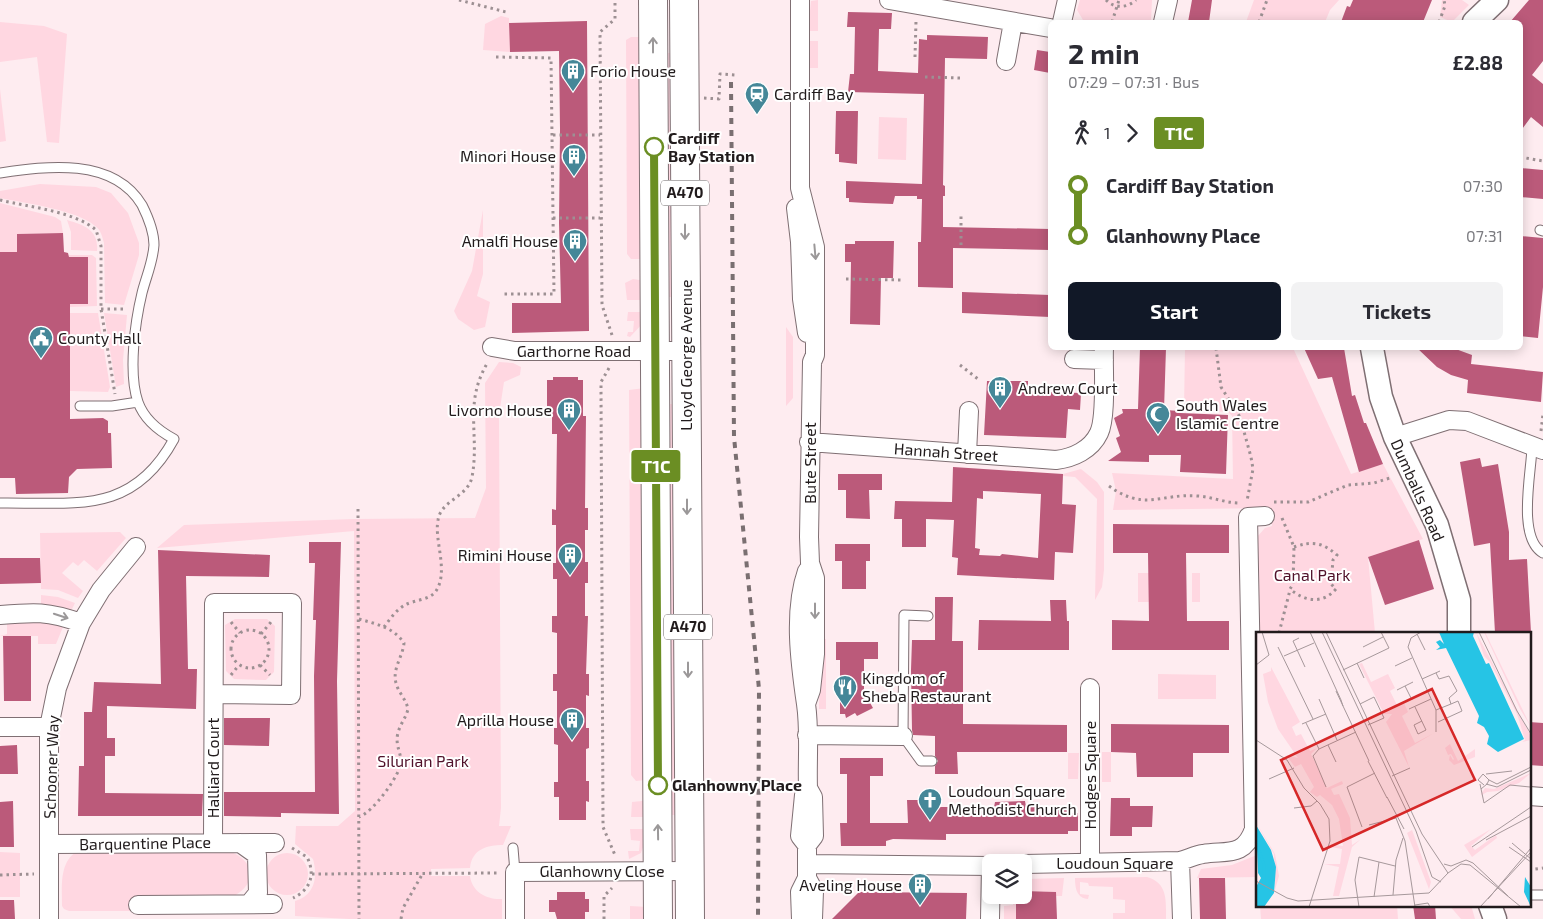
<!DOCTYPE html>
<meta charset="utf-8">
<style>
body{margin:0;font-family:"Exo 2",sans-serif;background:#f2f2f3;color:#2b2b33;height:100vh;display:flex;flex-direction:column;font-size:19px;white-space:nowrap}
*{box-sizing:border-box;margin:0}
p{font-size:16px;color:#7c7c81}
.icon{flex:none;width:28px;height:28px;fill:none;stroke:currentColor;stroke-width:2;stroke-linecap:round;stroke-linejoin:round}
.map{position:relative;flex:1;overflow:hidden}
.side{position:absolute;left:1048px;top:20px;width:475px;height:330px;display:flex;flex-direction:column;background:#fff;border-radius:8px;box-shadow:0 2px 12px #0003}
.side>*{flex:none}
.badge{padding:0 10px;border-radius:4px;font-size:18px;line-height:32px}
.fabs{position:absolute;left:982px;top:854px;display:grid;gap:10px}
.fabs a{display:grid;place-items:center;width:50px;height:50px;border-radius:8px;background:#fff;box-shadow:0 2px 12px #0003;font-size:25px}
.map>.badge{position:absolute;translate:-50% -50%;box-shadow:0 0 0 2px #fff}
.legs{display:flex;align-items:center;gap:8px;height:55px;padding:0 20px;font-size:16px}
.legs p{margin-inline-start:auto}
.head{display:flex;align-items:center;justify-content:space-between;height:85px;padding:0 20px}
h1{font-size:28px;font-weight:700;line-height:38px}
.action{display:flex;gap:10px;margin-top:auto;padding:10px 20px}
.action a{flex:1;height:58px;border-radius:8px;background:#111827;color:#fff;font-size:20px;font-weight:700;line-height:58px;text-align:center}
.action a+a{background:#f2f2f3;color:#2b2b33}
ul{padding:0 20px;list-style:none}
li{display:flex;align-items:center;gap:18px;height:50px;font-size:19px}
li i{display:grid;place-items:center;width:8px;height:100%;margin:0 6px;background:currentColor}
li i::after{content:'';width:12px;height:12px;margin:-6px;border:4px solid;border-radius:50%;background:#fff}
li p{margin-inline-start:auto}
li:first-child i{background:linear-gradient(#0000 50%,currentColor 0)}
li:last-child i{background:linear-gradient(currentColor 50%,#0000 0)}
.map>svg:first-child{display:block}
.green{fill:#ffd7e1}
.building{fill:#bb5a7a;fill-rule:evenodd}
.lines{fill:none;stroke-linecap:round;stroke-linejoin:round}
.service-casing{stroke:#7f6f73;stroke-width:11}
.minor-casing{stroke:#7f6f73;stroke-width:20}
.tertiary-casing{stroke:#7f6f73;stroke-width:25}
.primary-casing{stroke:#7f6f73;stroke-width:30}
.path{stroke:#9d9093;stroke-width:3;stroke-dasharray:2.5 4;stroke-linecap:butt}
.service{stroke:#fff;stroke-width:9}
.minor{stroke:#fff;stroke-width:18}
.tertiary{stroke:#fff;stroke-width:22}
.primary{stroke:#fff;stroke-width:28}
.rail{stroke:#7a6f71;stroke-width:4;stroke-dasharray:6 6;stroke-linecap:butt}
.oneway{stroke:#9b9899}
.line-1-casing{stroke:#fff;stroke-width:11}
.line-1{stroke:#6b8e23;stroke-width:8}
.stop-1-dot{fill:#fff;stroke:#6b8e23;stroke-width:2.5}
.labels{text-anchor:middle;stroke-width:4;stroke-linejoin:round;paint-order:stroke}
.shield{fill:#fff;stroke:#645f60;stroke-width:1}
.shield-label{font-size:15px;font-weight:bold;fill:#211b1c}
.poi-label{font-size:16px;fill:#211b1c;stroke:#fff;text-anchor:start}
.stop-label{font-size:16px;font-weight:bold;fill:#211b1c;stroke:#fff;text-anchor:start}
.street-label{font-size:16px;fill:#211b1c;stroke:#fff}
.park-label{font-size:16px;fill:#50112a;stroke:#fff}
.inset-river{fill:none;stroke:#26c4e5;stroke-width:2.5}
.inset-road{fill:none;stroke:#a6989b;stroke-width:1}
.view{fill:#d62828;fill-opacity:0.15;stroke:#d62828;stroke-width:2.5}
.inset-edge{fill:none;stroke:#211b1c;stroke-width:2.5}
</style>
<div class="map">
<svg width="1543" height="919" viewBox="0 0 1543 919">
<rect width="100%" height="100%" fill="#feecf0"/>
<!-- green -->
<path class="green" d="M818,0V31H808L811,1Z
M1080,0H1152L1151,22H1111L1083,20L1077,10Z
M1254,0H1339L1330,10L1325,22H1246Z
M1442,0H1462L1469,5L1452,22L1440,17Z
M501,16L509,18L510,52L483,50L485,24Z
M0,22L44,26L67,34L59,143L47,142L37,57L0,62Z
M631,37H643V259H631L627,254L626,40Z
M807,41H818V68H808Z
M664,53H674L675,297H665Z
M0,89L6,141L0,142Z
M879,117L907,118L906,160L878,159Z
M40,184L96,187L111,193L128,213L139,243V255L124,305L105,303L104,243C102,236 101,230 95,226C78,210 24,203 0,198V191Z
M0,203L55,217L61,221L63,233L17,234V252H0Z
M483,210V274L477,296L490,302L485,327L474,330L458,319L454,311L472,271Z
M67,220C84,225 99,230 97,251L71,250V232Z
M69,255H92L96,258L97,306L70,307V304H88V258L69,257Z
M633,279L646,281V300H627L625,283Z
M628,312H646L644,322L630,337L627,336L628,332H633L634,321H627Z
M70,313H98L110,387L108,392L70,391Z
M104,313L127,315L123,360L124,384L116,387Z
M786,327L793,337V398L786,406Z
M1185,348H1293L1351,474L1383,464L1423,539L1368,557L1375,633H1257V537L1265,528L1272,526L1271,508L1113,510L1116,491L1112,473L1233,479L1232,416L1228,412L1184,409Z
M499,362L513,363L521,367L520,375L504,382L499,415L501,808L499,826H511L503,845C487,845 472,849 470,868L431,869V876H470C472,892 487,900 502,899V919H349L295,916V901C315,895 318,877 313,859L295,844L296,826H338L355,811L354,531L157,548L184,525L354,519L475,518L486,488L485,383Z
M645,388L646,780L636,781L631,775L629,390Z
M668,404H677L678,815H668Z
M1081,469L1097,482L1104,492V570L1102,587L1095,600L1097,499L1075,477L1063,476V474Z
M120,532L126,538L97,571L84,560L78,566L73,562L62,573L83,591L78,598L58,590L41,589L40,533Z
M1138,573H1168V602H1138Z
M1192,573H1200V602H1192Z
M41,595L58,597L75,603L70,613L41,606Z
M235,619H267L275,626L274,672L266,680L234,679L226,671L225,625Z
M7,622H65L56,644H38V636H0L7,634Z
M820,639H826V709H819Z
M1158,674L1216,675V699H1158Z
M1102,752H1111V782H1102Z
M1068,753H1079L1078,779H1068Z
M642,801L648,802L649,817H631L632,802Z
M630,829H649L641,853L629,859L628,851H639L640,841L631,840Z
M225,850C252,857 261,881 234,896L133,911H69L64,909L62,906C62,888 59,863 76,852Z
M0,852L20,853V897H0Z
M266 874a21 21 0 1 1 42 0a21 21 0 1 1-42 0Z
M1257,855V877L1197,878L1201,869L1232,865Z
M1147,877C1168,883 1166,901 1166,919H1113V913H1125V900L1113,899V887L1089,886L1088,883L1080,882V894L1089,895L1088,899C1077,898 1075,889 1075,878Z
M1064,878L1062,896H1056V892L1024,891V879Z
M1004,895H1016V919H1004V906L1013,905V897Z
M1260,905H1397L1398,919H1261Z
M1449,905H1471L1475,919H1461Z
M630,906L648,907V919H630Z"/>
<!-- building -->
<path class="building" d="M1192,0H1212L1209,22H1188Z
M1353,0H1432L1423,22H1341L1347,6L1350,7Z
M1529,0H1543V61L1532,75L1543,84V127L1531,117L1520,132V22H1510Z
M848,12L892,13L891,29H879L878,71L918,73L919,39L927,40V35L988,37L987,59L945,58L943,185L945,186V196H943V227L1050,229V250L953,248V288L918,287V242H921L922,199H917V196H895L893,204L865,203L849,202V198H846V181L922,184L924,94L848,92L850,74H854L855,27H847Z
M587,21L589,331L512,333V303H561L559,223L560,129L559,51L510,52L509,23Z
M1037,50L1050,52V73L1034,70Z
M836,111H858L857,164L839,162V154H835Z
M1520,168L1543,170V199L1520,197Z
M63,233L64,252L68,253L69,257H88V304H70V419L103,418L108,421V433H111L112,468L77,469L69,477L68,493L16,494L15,478H0V252H17V234Z
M1520,236L1543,238V287L1538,338L1520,336Z
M855,241H894L893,278H881L880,325L850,324L851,262H845V244H855Z
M962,292L1050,295V317L962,313Z
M1140,348H1166L1164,410L1180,411V413L1228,415L1226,474L1180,472L1181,455H1149V462L1108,461L1121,452L1116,438L1120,436L1114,418L1123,413L1122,409H1138Z
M1304,348H1344L1352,396L1355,395L1364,423H1366L1383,464L1359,472L1332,377L1318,379Z
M1417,348H1453L1472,355L1471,364L1543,372L1541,402L1467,393L1468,380L1451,375L1437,367Z
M553,377H578V380H583V416H586L585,508H588V530H585V562H588V583H585V616H588L586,674H589V696L586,695V728H589V748L586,749V781H589V802L586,801V820H559V797H554V782H558V745L554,744V728H557V691H553V674H557V633L552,632V616H557V579H553V563H556V525H552V509L556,510L557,434H552V410H547V380H553Z
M987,381H1028V391L1081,393L1080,410L1068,409L1066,438L984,435Z
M1480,458L1482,467L1498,464L1509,532V560L1527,559L1531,633H1495L1490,543L1474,546L1460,462Z
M953,467L1063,474L1062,504L1076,505L1073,553L1055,552L1054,580L957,575L958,558L952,557L954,520L926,519V547H902V519H894L895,501L952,502ZM983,491L1041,494L1038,558L1002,554L1000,556L979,555L980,549L975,548L977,498L983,499Z
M838,474H882V490H869L870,519L846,518V490H838Z
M1113,524L1229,525V553H1186L1187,621H1229V650H1112V620L1149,621L1148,553H1113Z
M1419,540L1434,589L1385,605L1368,557Z
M309,542H341L337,681L339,814L281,813V817L224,816V792H315L314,676L316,620H313L315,563H309Z
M835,544H870V561H866V589H842V561H835Z
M158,550L270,555L269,577L186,576L188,669H197L196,709L107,706V738H115V756H105V793L203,794L202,816H78L79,766H84V712H92L94,682L161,684Z
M0,558H40L41,583L0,584Z
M935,597H953L952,641H963V724L1067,725V752H957L958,774H935V766L938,761L935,756V736L913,735L912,730L911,670L912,640H935Z
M1050,600H1066L1067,621H1069V650H978L979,620L1051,621Z
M3,636H31V701H4Z
M836,642H878V659H864V692L873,708L857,716L855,713L846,718L845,714H840V660H836Z
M224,718H270L269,746L224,745Z
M1529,722L1543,723V766L1529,765Z
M1111,724L1229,725V753H1193V777H1137L1136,753L1111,752Z
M17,745L18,774H0V746Z
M840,758H883V776H870V823H908L907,800H938V807H994L995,802L1025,801L1026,807H1068V813H1078V831H1068V834H946V840L893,839L886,841V846H841L840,823H847V774H840Z
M1111,798H1130V806H1153L1152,827H1132V836H1110Z
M13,801L14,847H0V802Z
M1199,878H1225L1226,919H1200Z
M1024,891L1056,892L1057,919H1016V895H1024Z
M557,892H585V899H589V912H585V919H557L555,912H549V900H557Z
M859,892L967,893L966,919H832Z
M0,900H14L15,919H0Z
M1413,905H1435L1436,919H1415Z"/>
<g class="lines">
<!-- service casing -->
<g class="service-casing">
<path id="service" d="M0,173C47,166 113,157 142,205C148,217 154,232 154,245C153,262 146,277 142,293C135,322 128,373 138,402C144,419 159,431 174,439C132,516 75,502 0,503
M1540,230L1543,231
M80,406H112L138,402
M1532,448C1531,474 1517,538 1543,553
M928,616L904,615L903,736L921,761H932
M513,848L515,872
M1529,895H1543"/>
</g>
<!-- minor casing -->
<g class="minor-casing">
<path id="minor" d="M800,0V188L815,247V355L812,362L809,537L810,563L815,578V654L811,690L806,704
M889,0L1050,28
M1062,22L1067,0
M1163,22L1168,0
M1006,61L1013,22
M796,208L800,242L802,299L807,333
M492,347L515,351H686
M1074,359L1104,360
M1395,437L1449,420L1467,421L1543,450
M809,442L1056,460C1073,458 1091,450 1099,433C1107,416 1103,367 1104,348
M967,454L969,411
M0,615C34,612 48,611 81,623
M0,727H49
M807,735L903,736
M804,795L800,836L807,845
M1529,796L1543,797
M213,842L214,603H292L291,695L214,694
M240,843L257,855L258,893L249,904
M50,844L275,843
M1180,861C1188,859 1195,855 1203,854C1226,850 1244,858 1254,829L1248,517L1265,516
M1090,862V688
M807,864L991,866
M1024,864L1180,861L1182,919
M807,878L814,891L813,919
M138,905L273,904
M49,919V727L57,688L81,623L101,590L136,547
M515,919V872L690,871
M801,919L800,892L807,878V845L814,836L813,797L808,788C807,761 810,731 806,704C800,663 793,611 807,571
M990,919L991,866"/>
</g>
<!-- tertiary casing -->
<g class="tertiary-casing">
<path id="tertiary" d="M1474,22L1497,0
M1372,348L1381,397L1395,437L1437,525L1459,600V633
M1490,905L1495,919"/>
</g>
<!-- primary casing -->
<g class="primary-casing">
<path id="primary" d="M653,0L658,919
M684,0L690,919"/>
</g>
<!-- path -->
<path class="path" d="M459,0L506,12
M1106,0C1115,9 1127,8 1136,0
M1112,22L1119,0
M1259,22L1267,0
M1439,22L1445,6L1444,0
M496,57L551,58L554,294H503
M915,57L916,21
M925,77L962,78
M704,98L719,99L720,74L735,75
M553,135H600
M1520,157L1543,161
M0,200C28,207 74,211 96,230L101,246V309L115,394
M553,218H600
M961,245V216
M846,279L904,280
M101,309H124
M612,335L602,305L600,32L615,19V0
M1216,348L1221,387L1240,417L1251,457L1253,469L1247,501
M960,365L978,379
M609,368L601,382V389L603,819V827L615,855
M1541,431L1543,414
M1109,486C1145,512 1160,493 1198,496C1213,497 1225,503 1240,503
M1274,502H1308L1348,485L1374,483L1393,477
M358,509L359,919
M1282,518L1294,547L1293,584L1290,589C1305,602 1323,604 1336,589L1331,584L1333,560L1337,555C1322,542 1312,541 1294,547
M359,619C376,624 393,627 404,643C403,656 392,669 396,683C398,692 406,699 408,709C406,718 400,724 398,733C395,743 400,751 401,760C402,774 372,813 359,817
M231,622L240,633
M384,627C390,619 396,610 405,605C414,600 430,600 436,591C449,571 434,541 438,520C441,500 468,497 472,477C480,435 463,403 488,362
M231 649a19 19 0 1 1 38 0a19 19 0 1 1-38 0Z
M1279,633L1290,590
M261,634L271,622
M260,665L270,675
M231,675L239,665
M292,848L307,857C316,875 310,890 293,898
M1529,870L1543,868
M312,874L499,873
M0,875L34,874
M401,919L403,908L423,873
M604,919V896L612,888"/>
<!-- service -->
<use href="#service" class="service"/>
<!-- minor -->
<use href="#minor" class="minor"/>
<!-- tertiary -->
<use href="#tertiary" class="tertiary"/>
<!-- primary -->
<use href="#primary" class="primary"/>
<!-- rail -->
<path class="rail" d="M731,82L734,437L759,689L758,919"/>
</g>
<!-- one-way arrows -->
<defs><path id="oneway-shaft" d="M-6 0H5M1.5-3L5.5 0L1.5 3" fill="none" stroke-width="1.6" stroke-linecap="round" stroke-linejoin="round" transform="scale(1.25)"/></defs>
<g class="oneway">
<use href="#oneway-shaft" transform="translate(653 45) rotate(-90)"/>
<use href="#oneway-shaft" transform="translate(685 232) rotate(90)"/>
<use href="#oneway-shaft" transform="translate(815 252) rotate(85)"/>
<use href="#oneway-shaft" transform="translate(687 507) rotate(90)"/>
<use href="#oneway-shaft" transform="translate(815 611) rotate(90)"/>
<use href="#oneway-shaft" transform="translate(61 616) rotate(18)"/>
<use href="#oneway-shaft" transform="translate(688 670) rotate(90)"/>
<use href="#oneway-shaft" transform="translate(658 832) rotate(-91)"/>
</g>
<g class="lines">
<!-- line-1 casing -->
<g class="line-1-casing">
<path id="line-1" d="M654,147L658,785"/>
</g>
<!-- line-1 -->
<use href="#line-1" class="line-1"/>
</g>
<!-- icons -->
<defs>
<g id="building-pin" transform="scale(1.25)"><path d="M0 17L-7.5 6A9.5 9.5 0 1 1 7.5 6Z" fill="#458798" stroke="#fff"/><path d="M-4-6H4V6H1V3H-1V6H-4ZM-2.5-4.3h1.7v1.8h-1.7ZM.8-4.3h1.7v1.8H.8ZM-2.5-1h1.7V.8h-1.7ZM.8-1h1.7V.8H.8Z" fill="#fff"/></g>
<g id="station-pin" transform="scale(1.25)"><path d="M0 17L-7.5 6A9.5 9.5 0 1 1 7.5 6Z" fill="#458798" stroke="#fff"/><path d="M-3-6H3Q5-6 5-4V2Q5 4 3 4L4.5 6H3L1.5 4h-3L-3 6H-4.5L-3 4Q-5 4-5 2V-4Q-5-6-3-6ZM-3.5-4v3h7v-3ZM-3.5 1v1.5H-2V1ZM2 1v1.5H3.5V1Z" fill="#fff"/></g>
<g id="civic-pin" transform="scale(1.25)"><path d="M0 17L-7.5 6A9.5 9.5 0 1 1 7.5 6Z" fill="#458798" stroke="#fff"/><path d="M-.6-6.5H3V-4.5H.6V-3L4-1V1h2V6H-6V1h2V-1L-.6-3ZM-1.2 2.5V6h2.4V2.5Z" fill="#fff"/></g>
<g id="mosque-pin" transform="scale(1.25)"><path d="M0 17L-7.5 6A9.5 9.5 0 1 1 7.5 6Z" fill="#458798" stroke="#fff"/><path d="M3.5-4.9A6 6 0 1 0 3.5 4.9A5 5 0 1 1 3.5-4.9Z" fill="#fff"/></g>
<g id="restaurant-pin" transform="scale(1.25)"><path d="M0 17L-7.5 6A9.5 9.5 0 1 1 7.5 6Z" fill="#458798" stroke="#fff"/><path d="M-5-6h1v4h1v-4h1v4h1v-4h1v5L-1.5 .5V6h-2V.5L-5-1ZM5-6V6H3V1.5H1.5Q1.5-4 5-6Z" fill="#fff"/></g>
<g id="church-pin" transform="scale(1.25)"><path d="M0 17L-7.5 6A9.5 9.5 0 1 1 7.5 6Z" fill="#458798" stroke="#fff"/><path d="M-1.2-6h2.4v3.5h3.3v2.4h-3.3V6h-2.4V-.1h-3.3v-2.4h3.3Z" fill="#fff"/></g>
</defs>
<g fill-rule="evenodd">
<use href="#building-pin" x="573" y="71"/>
<use href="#station-pin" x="757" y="94"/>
<use href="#building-pin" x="574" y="156"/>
<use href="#building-pin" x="575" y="241"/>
<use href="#civic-pin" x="41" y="338"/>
<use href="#building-pin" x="1000" y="388"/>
<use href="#building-pin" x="569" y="410"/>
<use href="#mosque-pin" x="1158" y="414"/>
<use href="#building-pin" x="570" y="555"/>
<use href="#restaurant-pin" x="845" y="687"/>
<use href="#building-pin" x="572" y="720"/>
<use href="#church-pin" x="930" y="800"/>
<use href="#building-pin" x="920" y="885"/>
</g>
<!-- markers -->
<g class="stop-1-dot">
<circle cx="654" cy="147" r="9"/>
<circle cx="658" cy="785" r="9"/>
</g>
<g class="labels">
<!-- shield labels -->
<g class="shield">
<rect x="661" y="180.5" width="48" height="25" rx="4"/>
<rect x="664" y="614.5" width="48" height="25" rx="4"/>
</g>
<g class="shield-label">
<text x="685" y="198">A470</text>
<text x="688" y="632">A470</text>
</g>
<!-- poi labels -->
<g class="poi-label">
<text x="590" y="77">Forio House</text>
<text x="774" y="100">Cardiff Bay</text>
<text x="556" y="162" text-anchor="end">Minori House</text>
<text x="558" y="247" text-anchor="end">Amalfi House</text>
<text x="58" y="344">County Hall</text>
<text x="1018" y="394">Andrew Court</text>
<text x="1176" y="411">South Wales<tspan x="1176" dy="18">Islamic Centre</tspan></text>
<text x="552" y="416" text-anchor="end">Livorno House</text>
<text x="552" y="561" text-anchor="end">Rimini House</text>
<text x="862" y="684">Kingdom of<tspan x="862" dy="18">Sheba Restaurant</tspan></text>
<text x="554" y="726" text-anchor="end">Aprilla House</text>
<text x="948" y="797">Loudoun Square<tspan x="948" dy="18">Methodist Church</tspan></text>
<text x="902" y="891" text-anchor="end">Aveling House</text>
</g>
<!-- stop labels -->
<g class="stop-label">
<text x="668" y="144">Cardiff<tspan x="668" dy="18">Bay Station</tspan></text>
<text x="672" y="791">Glanhowny Place</text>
</g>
<!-- street labels -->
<g class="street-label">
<text x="574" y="357">Garthorne Road</text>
<text transform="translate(686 355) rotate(-90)" y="6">Lloyd George Avenue</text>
<text transform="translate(946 452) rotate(4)" y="6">Hannah Street</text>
<text transform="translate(810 463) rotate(-90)" y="6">Bute Street</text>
<text transform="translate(1418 490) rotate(66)" y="6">Dumballs Road</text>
<text transform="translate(51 767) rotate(-88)" y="6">Schooner Way</text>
<text transform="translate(213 768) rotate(-90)" y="6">Halliard Court</text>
<text transform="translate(1090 775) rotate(-90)" y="6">Hodges Square</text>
<text transform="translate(145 843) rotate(-1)" y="6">Barquentine Place</text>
<text x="1115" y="869">Loudoun Square</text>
<text x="602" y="877">Glanhowny Close</text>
</g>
<!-- park labels -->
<g class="park-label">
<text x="1312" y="581">Canal Park</text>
<text x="423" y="767">Silurian Park</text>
</g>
</g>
<!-- overview -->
<g transform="translate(1256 632)">
<rect width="275" height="275" fill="#feecf0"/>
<path d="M220,0L275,104V108L266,110L269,108L261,82L234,30L228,24ZM228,0H229L275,95L264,77ZM106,31L115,50L132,42L139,56L134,59L141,73L148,71L152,80L146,84L159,111L178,101L148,119L153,135L130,90L136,82H128L103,32ZM15,35L44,90L36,95L40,104L45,102L54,119L61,116L55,122L71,156L86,149L87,152L75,157L78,163L83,162L94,186L96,213L105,207L96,215L83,264H77L83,235L68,232H84L86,217L74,215L75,212L87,214L83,187L76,173L64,163L61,165L54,160L58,155L45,132L39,135L30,123L42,126L22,97L12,70L7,42L15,39ZM194,112L202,129L219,117V125L198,133L193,128L194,123L197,128L198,127L195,122L192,123L189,116ZM275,141L263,151L242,159L231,160L226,163L229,168L225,162L229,156L238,157ZM0,190L19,222L23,244L19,258L18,222ZM235,197L215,214L219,218L240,203L241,206L216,225L208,213ZM156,198L175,250L173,257L151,201Z" fill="#ffd7e1"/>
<path d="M183,0H218L217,4L230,32L233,31L268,107L242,120L231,112L233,104L228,95L221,91L223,84L190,16L180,18L184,15L180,10L184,8L188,12ZM0,193L15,218L20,235L18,261L8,275H0V255L5,246L2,241ZM269,245L275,255V275L268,260Z" fill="#26c4e5"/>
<path class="inset-river" d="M0,210L8,233V251"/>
<path class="inset-road" d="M54,0L85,68L87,74L80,59M66,0L160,199L176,245L185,250M70,0L166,202L192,241M165,0L155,6L152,15L180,78V100M223,0L261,79L275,102M161,2L169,18M43,6L37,9L49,35M22,15L57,87M107,15L127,5M28,24L58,11M101,31L108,46M0,33L13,23L6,0M139,34L156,26M87,38L133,16L125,0M180,41L183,47L193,44L201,59L193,66L195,72L180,78M166,47L184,39M149,54L156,68M141,58L157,50M63,67L81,108M104,72L118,65L128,86L112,93M87,74L113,129M159,75L170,98L162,102L158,93L166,89M153,77L175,67M182,90L206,79L202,69L195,72M50,91L63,117L100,100M46,92L70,82M0,108L31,128L48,156L64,172L73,187L74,209L53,275M72,113L80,130M63,117L57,124L70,155M112,129L131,166M230,142L256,139M136,144L154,136M13,147L38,136M233,148L241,152L275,135M224,152L228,171L254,153L274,155M230,152L241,155L275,138M225,157L231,152L233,148L227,142L222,148L228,153M131,165L148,197M38,176L55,174L61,169M140,186L149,209L159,275M113,193L140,186M106,195L91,155L119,141M230,208L275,184M256,211L275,227M216,215L275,175M253,215L275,230M188,232L195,234L210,228L217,231L252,264M192,241L205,232L214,233L265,275M0,249L31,266L42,269L173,261L192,241M137,263L140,228L147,206M118,265L123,230M232,267L275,216M159,273L172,271L174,275M103,275L99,248L103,225L139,234M224,275L275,220"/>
<path class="view" d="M176,57L219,148L67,218L25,128Z"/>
<rect width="275" height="275" class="inset-edge"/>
</g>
</svg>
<div class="fabs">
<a><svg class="icon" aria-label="layers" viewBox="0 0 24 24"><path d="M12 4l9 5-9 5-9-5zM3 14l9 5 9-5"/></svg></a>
</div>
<b class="badge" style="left:656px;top:466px;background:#6b8e23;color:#fff">T1C</b>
<section class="side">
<div class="head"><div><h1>2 min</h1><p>07:29 – 07:31 · Bus</p></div><b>£2.88</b></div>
<div class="legs"><svg class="icon" aria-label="walk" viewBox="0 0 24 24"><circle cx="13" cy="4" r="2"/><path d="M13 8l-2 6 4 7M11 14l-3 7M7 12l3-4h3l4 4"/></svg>1<svg class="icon" aria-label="forward" viewBox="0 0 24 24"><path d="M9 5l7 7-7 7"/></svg><b class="badge" style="background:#6b8e23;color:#fff">T1C</b></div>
<ul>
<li><i style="color:#6b8e23"></i><b>Cardiff Bay Station</b><p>07:30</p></li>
<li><i style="color:#6b8e23"></i><b>Glanhowny Place</b><p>07:31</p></li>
</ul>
<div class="action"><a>Start</a><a>Tickets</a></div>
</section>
</div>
